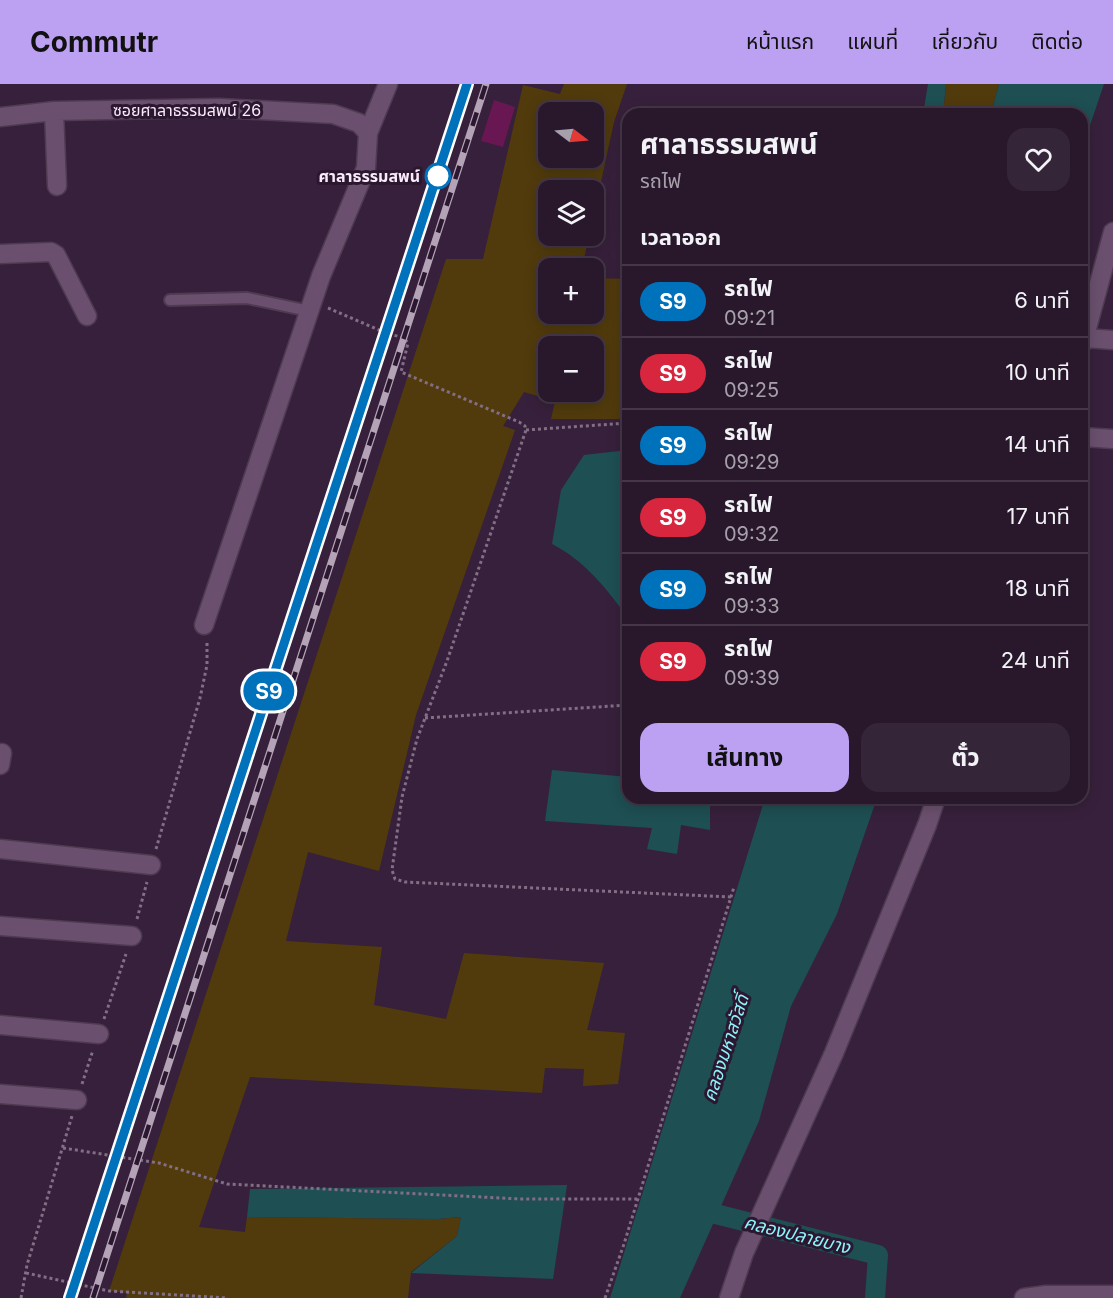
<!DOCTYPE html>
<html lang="th">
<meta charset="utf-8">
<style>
body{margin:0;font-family:Inter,"Noto Sans Thai",sans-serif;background:#352538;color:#f1f3f6;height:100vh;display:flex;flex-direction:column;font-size:22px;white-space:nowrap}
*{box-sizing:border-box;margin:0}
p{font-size:20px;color:#a5a0a9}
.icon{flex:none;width:33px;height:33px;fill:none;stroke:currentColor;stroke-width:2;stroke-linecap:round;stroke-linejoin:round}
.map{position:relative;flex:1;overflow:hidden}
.panel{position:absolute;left:622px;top:24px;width:466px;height:696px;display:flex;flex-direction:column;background:#29182c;border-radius:18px;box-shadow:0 3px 15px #0003,0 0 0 2px #453748}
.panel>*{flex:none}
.badge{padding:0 12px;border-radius:20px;font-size:21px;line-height:39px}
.needle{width:39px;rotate:106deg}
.controls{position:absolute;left:538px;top:18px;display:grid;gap:12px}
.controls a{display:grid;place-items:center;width:66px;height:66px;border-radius:12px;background:#29182c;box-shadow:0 3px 15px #0003,0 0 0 2px #453748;font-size:30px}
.map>.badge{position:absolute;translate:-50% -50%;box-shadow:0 0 0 3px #fff}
h2{padding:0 18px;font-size:22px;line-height:54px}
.round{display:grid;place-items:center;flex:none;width:63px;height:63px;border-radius:18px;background:#352538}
.summary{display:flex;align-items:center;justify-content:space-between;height:102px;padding:0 18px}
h1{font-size:28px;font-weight:700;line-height:45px}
.primary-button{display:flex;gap:12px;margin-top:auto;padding:12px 18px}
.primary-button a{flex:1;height:69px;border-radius:18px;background:#bca0f2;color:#111;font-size:24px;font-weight:700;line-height:69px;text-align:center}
.primary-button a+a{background:#352538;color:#f1f3f6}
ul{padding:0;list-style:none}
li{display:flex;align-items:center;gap:18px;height:72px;padding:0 18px;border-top:2px solid #453748}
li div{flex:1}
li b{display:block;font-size:22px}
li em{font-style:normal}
li .badge{min-width:66px;font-weight:700;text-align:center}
header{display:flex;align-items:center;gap:36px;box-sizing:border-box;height:84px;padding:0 30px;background:#bca0f2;color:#111}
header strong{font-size:28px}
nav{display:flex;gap:33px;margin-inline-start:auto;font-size:21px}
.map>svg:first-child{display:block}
.green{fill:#513b0d;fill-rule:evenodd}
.water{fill:#1e4f53}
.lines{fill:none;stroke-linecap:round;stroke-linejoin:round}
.canal{stroke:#1e4f53;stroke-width:20}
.building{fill:#681752}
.lane-casing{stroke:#4e3b51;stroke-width:14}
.street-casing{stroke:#4e3b51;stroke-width:21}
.secondary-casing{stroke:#4e3b51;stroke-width:21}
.path{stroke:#826e85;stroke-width:3;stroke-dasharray:3 3;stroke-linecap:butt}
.lane{stroke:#6a506e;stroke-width:10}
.street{stroke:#6a506e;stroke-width:18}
.secondary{stroke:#6a506e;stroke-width:18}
.rail-casing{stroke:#b4a3b7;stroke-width:7}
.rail{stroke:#2c1730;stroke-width:4.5;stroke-dasharray:14;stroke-linecap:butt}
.line-casing{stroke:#fff;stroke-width:14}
.line{stroke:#0072bc;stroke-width:9}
.stop-dot{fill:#fff;stroke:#0072bc;stroke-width:3}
.labels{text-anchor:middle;stroke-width:6;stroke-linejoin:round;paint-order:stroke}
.street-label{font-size:16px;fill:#faebfc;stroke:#2c1730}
.stop-label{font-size:16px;font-weight:bold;fill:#faebfc;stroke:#2c1730;text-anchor:end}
.water-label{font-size:18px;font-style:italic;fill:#8df5fc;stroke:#2c1730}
</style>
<header>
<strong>Commutr</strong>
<nav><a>หน้าแรก</a><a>แผนที่</a><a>เกี่ยวกับ</a><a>ติดต่อ</a></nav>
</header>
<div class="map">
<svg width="1113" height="1214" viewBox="0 0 1113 1214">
<rect width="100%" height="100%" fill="#37203b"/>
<!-- green -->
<path class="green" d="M564,0H627L614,38L594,130V106H549V152H589L582,184H549V230H594V194L628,195V335H551L555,317L524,308L503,342L515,346L416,631L379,787L308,768L286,857L382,863L374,921L446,935L464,869L604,879L587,946L625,949L618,1000L583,1002L584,985L545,984L542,1009L250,993L199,1143L245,1148L247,1133L437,1135L461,1133L457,1152L411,1188L408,1214H126L127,1209L109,1207L446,175H483L523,1L560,10ZM549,28H594V74H549ZM549,262H594V308H549Z
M946,0H999L991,30H943Z"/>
<!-- water -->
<path class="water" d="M928,0H946L943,30H923Z
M999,0H1104L1083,62V30H991Z
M628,366V534C608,506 584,476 552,460L561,406L584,371Z
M552,686L628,693V714H710V746L681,741L677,770L647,765L652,744L545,737Z
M765,714H877L837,830L791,922L759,1037L680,1214H610Z
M567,1101L553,1195L411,1189L457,1152L461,1133L437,1135L247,1133L250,1105Z"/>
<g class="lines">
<!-- canal -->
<path class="canal" d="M692,1124L878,1171L875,1214"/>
</g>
<!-- building -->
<path class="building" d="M494,16L515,23L503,63L481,57Z"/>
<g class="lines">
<!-- lane casing -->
<g class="lane-casing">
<path id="lane" d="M170,216L247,214L309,227"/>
</g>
<!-- street casing -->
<g class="street-casing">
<path id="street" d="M54,27L57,102
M0,33L54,27L219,24L333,30L359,39L368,49
M0,170L51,168L56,171L87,232
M1085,254L1113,256
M1083,353L1113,355
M204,541L321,192L366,84L368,49L388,0
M0,681L2,669
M0,765L151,781
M0,842L132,852
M0,941L99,950
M0,1010L77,1016
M1024,1214L1046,1211H1113"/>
</g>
<!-- secondary casing -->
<g class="secondary-casing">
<path id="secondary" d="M1083,259L1113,148
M729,1214L744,1169L834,969L927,741L936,714"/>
</g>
<!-- path -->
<path class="path" d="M328,224L386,249L404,254L408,259L401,288L519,338L525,342L526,346L447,577L417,655L402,713L392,786L395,795L405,798L731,813
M526,346L628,339
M425,634L628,621
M156,765L200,614L207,581V557
M137,835L147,798
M104,935L126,870
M82,1000L93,966
M63,1064L159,1079L227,1100L520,1115H637
M26,1189L109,1207L228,1214
M21,1214L27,1181L72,1032
M605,1214L624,1160L734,803"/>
<!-- lane -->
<use href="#lane" class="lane"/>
<!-- street -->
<use href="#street" class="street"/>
<!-- secondary -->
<use href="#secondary" class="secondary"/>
<!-- rail casing -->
<g class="rail-casing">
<path id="rail" d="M70,1214L467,0
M93,1214L486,0"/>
</g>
<!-- rail -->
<use href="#rail" class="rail"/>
</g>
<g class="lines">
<!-- line casing -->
<g class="line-casing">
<path id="line" d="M70,1214L467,0"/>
</g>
<!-- line -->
<use href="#line" class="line"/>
</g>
<!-- markers -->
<circle class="stop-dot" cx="438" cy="92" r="12"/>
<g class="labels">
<!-- street labels -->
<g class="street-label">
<text x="187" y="32">ซอยศาลาธรรมสพน์ 26</text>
</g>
<!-- stop labels -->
<g class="stop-label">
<text x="420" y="98">ศาลาธรรมสพน์</text>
</g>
<!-- water labels -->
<g class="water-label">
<text transform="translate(726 964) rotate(-72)" y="6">คลองมหาสวัสดิ์</text>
<text transform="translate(797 1151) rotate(14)" y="6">คลองปลายบาง</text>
</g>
</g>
</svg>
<div class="controls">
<a><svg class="needle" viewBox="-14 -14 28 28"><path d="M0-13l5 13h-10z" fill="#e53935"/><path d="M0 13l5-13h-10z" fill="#a5a0a9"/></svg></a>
<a><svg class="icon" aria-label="layers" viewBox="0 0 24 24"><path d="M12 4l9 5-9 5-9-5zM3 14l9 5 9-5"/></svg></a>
<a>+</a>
<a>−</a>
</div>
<b class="badge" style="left:269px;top:607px;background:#0072bc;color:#fff">S9</b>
<section class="panel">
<div class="summary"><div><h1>ศาลาธรรมสพน์</h1><p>รถไฟ</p></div><a class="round"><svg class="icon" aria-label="heart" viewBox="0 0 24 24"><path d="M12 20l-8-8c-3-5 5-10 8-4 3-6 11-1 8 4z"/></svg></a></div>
<h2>เวลาออก</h2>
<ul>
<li><span class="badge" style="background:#0072bc;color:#fff">S9</span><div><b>รถไฟ</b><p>09:21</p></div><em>6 นาที</em></li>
<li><span class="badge" style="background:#d7263d;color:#fff">S9</span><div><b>รถไฟ</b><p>09:25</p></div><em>10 นาที</em></li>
<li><span class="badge" style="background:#0072bc;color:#fff">S9</span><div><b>รถไฟ</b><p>09:29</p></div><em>14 นาที</em></li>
<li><span class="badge" style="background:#d7263d;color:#fff">S9</span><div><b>รถไฟ</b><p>09:32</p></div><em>17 นาที</em></li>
<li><span class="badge" style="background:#0072bc;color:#fff">S9</span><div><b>รถไฟ</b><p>09:33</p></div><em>18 นาที</em></li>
<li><span class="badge" style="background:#d7263d;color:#fff">S9</span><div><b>รถไฟ</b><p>09:39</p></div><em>24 นาที</em></li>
</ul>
<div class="primary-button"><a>เส้นทาง</a><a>ตั๋ว</a></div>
</section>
</div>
